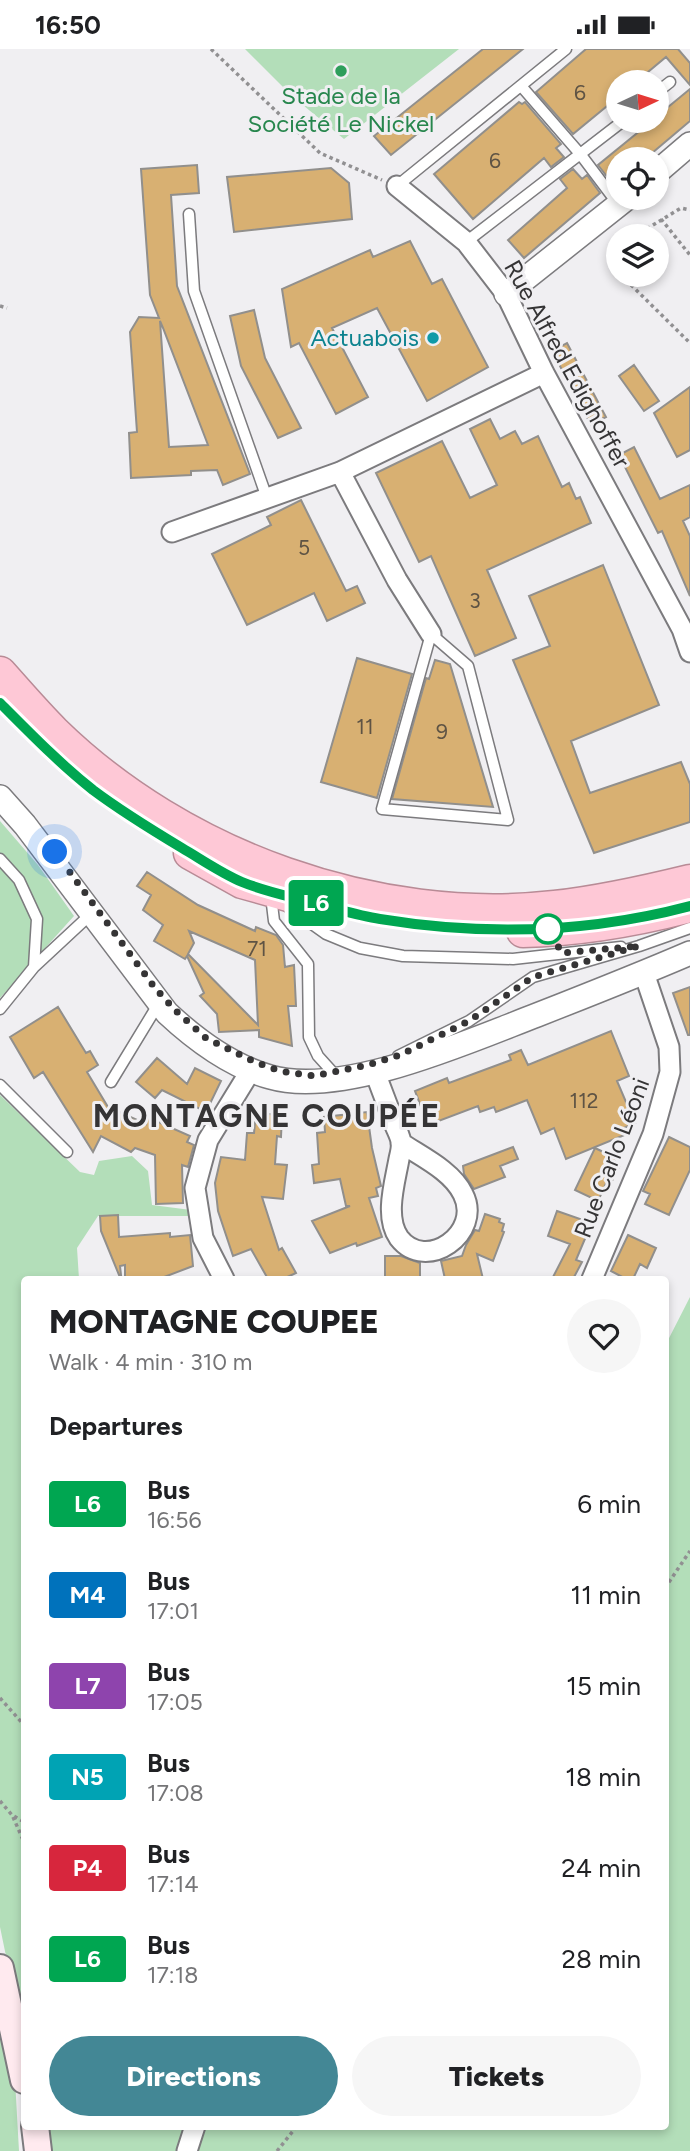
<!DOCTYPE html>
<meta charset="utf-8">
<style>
body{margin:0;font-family:Figtree,sans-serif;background:#f6f6f6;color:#202124;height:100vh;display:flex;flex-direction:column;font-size:26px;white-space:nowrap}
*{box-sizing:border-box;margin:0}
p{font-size:23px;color:#757577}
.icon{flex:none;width:38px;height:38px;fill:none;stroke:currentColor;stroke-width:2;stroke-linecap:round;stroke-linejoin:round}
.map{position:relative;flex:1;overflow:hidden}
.side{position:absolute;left:21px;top:1227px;width:648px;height:854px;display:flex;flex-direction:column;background:#fff;border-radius:7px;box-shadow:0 4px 10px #0003}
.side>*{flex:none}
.badge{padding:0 14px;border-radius:5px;font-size:24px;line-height:46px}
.needle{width:46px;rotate:86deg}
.buttons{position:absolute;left:606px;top:21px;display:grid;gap:14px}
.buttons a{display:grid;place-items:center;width:63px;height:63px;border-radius:50%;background:#fff;box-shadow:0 4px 10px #0003;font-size:35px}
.you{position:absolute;width:35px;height:35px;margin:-18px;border:5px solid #fff;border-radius:50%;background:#1a73e8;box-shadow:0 0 0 10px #1a73e833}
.map>.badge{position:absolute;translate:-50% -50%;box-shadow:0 0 0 4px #fff}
h2{padding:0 28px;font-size:26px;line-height:63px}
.round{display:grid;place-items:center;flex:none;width:74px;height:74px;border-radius:37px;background:#f6f6f6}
.headline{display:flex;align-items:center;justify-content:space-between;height:119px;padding:0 28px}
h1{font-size:33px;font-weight:800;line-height:52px}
.primary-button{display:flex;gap:14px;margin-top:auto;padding:14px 28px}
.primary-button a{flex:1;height:80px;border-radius:42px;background:#438795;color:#fff;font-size:28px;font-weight:800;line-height:80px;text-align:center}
.primary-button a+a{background:#f6f6f6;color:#202124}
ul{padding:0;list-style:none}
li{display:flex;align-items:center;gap:21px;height:91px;padding:0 28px}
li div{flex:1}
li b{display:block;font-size:26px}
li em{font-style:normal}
li .badge{min-width:77px;font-weight:700;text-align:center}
.status{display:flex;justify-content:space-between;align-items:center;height:49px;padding:0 35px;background:#fff;direction:ltr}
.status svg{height:19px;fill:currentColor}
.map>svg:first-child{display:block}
.green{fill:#b3deb9}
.building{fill:#d8b072;stroke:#918f8c;stroke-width:2;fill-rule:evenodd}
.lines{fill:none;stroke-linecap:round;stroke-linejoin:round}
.service-casing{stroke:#7c7b7e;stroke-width:13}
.minor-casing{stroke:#7c7b7e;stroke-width:23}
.tertiary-casing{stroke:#7c7b7e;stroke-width:26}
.secondary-casing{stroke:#7c7b7e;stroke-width:30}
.trunk-casing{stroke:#b88b96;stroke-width:35}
.path{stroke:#919092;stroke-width:3.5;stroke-dasharray:3.5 3.5;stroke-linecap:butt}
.service{stroke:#fff;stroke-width:10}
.minor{stroke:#fff;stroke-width:19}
.tertiary{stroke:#fff;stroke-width:23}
.secondary{stroke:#ffeaef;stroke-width:26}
.trunk{stroke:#fec8d6;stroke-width:32}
.line-casing{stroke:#fff;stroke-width:16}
.line{stroke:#00a651;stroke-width:10}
.walk{stroke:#353435;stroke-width:7;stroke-dasharray:0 12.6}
.leisure-dot{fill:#2e9e5b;stroke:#f0eff2;stroke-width:2.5}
.culture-dot{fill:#0f9aa8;stroke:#f0eff2;stroke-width:2.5}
.stop-dot{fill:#fff;stroke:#00a651;stroke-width:3.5}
.labels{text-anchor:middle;stroke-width:6;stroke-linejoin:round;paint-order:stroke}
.number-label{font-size:21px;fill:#5e5344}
.leisure-label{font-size:24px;fill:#27864d;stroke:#f0eff2}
.culture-label{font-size:24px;fill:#0d838f;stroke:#f0eff2;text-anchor:end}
.street-label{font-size:24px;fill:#353435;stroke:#f0eff2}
.district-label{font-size:32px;font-weight:bold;letter-spacing:2px;fill:#353435;stroke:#f0eff2}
</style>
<div class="status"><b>16:50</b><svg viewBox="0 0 49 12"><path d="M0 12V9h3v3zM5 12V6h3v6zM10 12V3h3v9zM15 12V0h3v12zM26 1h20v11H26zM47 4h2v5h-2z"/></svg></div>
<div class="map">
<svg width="690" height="2102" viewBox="0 0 690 2102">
<rect width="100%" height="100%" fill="#f0eff2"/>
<!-- green -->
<path class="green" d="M245,0H459L344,90L292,47Z
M0,772L38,816L74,867L0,949Z
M0,1046L80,1123L94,1126L99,1112L132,1107L148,1122L152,1156L191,1161L188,1167H98L77,1199L79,1230H24V1994L0,1878Z
M690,1248V2102H46L42,2077H665V1297Z
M0,1965L15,2031L19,2102H0Z"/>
<!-- building -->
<path class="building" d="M483,0H523L391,106L374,87Z
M586,0H678L690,14V36L666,8L636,33H618V48L573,85L536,43Z
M690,40V72L645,110H618V129L612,134L598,116L652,72H656V68Z
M519,53L522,55L525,53L561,95L556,99L564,108L551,118L544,109L473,170L434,125Z
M197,116L199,144L171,146L177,237L250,425L223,436L217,421L191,422V426L131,429L129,384L137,383L130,283L139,268L159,269L150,246L141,120ZM160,272L163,279L208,396L169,398Z
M331,119L349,134L352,170L234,183L227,128Z
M573,120L582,130L587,126L600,144L524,209L508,191L567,139L560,130Z
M410,192L432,235L442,230L488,318L427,352L377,259L332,279L368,348L336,365L299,294L291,298L282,240L370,201L373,208Z
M254,261L265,309L301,379L278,389L241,317L230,267Z
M567,294L606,368L591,376L552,302Z
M634,316L659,352L644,362L619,327Z
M690,338V401L677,408L654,364Z
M490,370L500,390L515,382L522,395L538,387L562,438L569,434L576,450L580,448L591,474L487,521L516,589L475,607L431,507L419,513L376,424L442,392L470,449L497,436L470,380Z
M634,398L660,450L690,436V468L683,472L690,487V547L662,482L658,484L619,406Z
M301,451L346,542L357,537L365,554L327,572L314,544L247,576L212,505L271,476L267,468Z
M603,516L659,656L571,692L590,744L681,713L690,735V773L594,804L513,611L550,597L529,547Z
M357,609L412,625L377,749L321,733Z
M435,611L450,615L493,758L392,750L426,629L429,630Z
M147,823L198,856L255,882L256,878L276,886L283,896L285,918L294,916L296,957H288L292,997L259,988V981L219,983L217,965L200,947L204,944L187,907L185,910L154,892L163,876L143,861L151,846L137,837ZM189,882L255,911L258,976L188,905L194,894Z
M690,938V986H688L673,944Z
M58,958L86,1004L90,1002L98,1016L87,1023L108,1058L146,1075L147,1068L190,1087L187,1093L194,1096L188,1118L182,1116L183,1154L156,1155L155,1106L135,1099L131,1103L101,1087L93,1103L43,1023L34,1029L10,988Z
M611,982L629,1027L617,1032L635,1074L624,1079L627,1085L566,1110L554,1079L541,1085L527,1051L496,1063L494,1058L480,1063L478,1057L428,1076L415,1042L447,1029L449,1034L511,1011L509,1006L521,1001L528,1016Z
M157,1009L187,1035L195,1019L221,1032L206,1063L162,1041L155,1049L136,1033Z
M367,1063L372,1099L381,1137L376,1139L378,1147L369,1149L382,1188L357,1197L356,1194L330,1204L312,1172L350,1157H346L340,1130L314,1134L312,1116L319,1115L317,1084L325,1083L324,1068Z
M256,1064L282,1066L281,1088L277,1087L275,1115L287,1116L283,1150L262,1148L279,1201L282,1199L296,1224L283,1230H268L251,1200L233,1207L218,1162L215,1134L221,1108L245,1111L247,1084H254Z
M669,1088L690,1098V1121L669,1166L645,1155L650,1145L643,1142Z
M513,1098L518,1110L500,1117L505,1128L474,1140L464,1125L463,1117Z
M595,1099L616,1109L613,1115L619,1118L612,1132L608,1130L598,1152L575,1141Z
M557,1162L586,1172L582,1183L587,1185L576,1211L582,1213L573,1230H552L570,1195L548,1187Z
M485,1165L500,1170L499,1173L504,1175L502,1182L504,1183L493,1212L477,1205L483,1230H445L441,1212L462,1207L466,1196L475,1181L479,1182Z
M118,1166L119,1188L170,1184V1188L190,1186L193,1217L159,1230H125V1216L120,1217L121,1226H119L101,1182L100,1167Z
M628,1186L656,1199L647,1219L640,1215L633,1230H626L611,1222Z
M385,1207H401L420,1214V1230H385Z"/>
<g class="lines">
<!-- service casing -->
<g class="service-casing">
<path id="service" d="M522,38L581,106L618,155
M656,44L670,33
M397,137L566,0
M189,165L194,242L267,449
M466,193L623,72
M431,585L468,617L508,771L382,760Z
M0,810L19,831L37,870L34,918
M271,847L274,872L308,915L309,988L318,1007L337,1028
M288,858L326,885L360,899L403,907L513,910L621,898
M0,960L34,918L91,865
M398,1007L469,972L533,928L639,897L690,879
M111,1033L159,954
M0,1036L67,1103"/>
</g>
<!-- minor casing -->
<g class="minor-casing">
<path id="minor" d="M397,137L466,193L506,245L544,324L682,580L690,603
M340,423L397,531L431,585
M172,483L340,423L544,324
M375,1023C381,1040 388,1057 394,1074C396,1080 401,1088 401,1094C402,1099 400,1105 399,1110C395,1133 384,1168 399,1189C426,1224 483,1184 463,1145C452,1122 422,1108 401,1094
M224,1230L203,1189L195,1139L208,1091L251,1021
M592,1230L653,1085L670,1023L669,998L644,924
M187,2102L195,2077"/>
</g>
<!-- tertiary casing -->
<g class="tertiary-casing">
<path id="tertiary" d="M656,124L690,95
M506,245L627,149
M0,748L25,776L167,964C197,992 231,1017 270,1028C342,1049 469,992 537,966C588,946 639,926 690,904"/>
</g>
<!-- secondary casing -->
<g class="secondary-casing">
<path id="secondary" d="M0,1919L24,2031
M35,2077L38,2102"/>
</g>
<!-- trunk casing -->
<g class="trunk-casing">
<path id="trunk" d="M0,624C18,644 35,664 54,683C182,808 376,878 555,858C601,853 645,843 690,832
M190,804L242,833L313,853
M523,882C579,881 636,871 690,857"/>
</g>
<!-- path -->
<path class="path" d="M211,0L320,104L382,131
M661,170L690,206
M635,187L681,159L690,161
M618,220V223
M621,226L690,294
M0,257L7,259
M665,1539L690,1502
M0,1649L24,1676
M0,1752L12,1766L24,1773
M13,1768L24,1793
M277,2102L297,2077"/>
<!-- service -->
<use href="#service" class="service"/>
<!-- minor -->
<use href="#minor" class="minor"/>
<!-- tertiary -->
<use href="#tertiary" class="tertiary"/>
<!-- secondary -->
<use href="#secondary" class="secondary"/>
<!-- trunk -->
<use href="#trunk" class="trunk"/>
</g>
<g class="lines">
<!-- line casing -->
<g class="line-casing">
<path id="line" d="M0,654C30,684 59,714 93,741C121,762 152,781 182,799C201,810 221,824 242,833C266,843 293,848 318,855C338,860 359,867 380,870C484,887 588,884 690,857"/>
</g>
<!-- line -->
<use href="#line" class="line"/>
<!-- walk -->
<path class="walk" d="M55,803L155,939L176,962L206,989L255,1013L280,1022L314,1027L368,1016L400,1006L469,972L533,928L639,897L562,904L548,880"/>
</g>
<!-- markers -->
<circle class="leisure-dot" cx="341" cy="22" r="7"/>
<circle class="culture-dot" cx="433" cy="289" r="7"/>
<circle class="stop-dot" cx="548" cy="880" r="14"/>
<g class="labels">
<!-- number labels -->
<g class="number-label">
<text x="580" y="51">6</text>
<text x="495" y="119">6</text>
<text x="304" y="506">5</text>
<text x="475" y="559">3</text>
<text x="365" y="685">11</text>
<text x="442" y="690">9</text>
<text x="257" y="907">71</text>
<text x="584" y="1059">112</text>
</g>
<!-- leisure labels -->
<g class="leisure-label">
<text x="341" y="55">Stade de la<tspan x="341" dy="28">Société Le Nickel</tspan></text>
</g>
<!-- culture labels -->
<g class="culture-label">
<text x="419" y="297">Actuabois</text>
</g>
<!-- street labels -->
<g class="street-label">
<text transform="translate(567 315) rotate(61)" y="8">Rue Alfred Edighoffer</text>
<text transform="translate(612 1109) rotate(-69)" y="8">Rue Carlo Léoni</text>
</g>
<!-- district labels -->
<g class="district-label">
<text x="267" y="1078">MONTAGNE COUPÉE</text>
</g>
</g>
</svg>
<div class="buttons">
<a><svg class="needle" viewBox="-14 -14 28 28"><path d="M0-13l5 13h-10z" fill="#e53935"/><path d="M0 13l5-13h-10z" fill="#757577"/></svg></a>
<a><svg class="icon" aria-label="locate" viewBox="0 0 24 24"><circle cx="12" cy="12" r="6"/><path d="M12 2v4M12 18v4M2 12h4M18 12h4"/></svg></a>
<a><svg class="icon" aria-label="layers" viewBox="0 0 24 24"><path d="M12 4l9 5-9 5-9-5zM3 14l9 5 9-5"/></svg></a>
</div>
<div class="you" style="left:55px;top:803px"></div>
<b class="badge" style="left:316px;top:854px;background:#00a651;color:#fff">L6</b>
<section class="side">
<div class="headline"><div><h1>MONTAGNE COUPEE</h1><p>Walk · 4 min · 310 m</p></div><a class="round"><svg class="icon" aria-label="heart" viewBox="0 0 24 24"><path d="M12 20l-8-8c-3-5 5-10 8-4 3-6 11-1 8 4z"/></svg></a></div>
<h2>Departures</h2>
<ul>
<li><span class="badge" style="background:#00a651;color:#fff">L6</span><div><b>Bus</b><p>16:56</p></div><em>6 min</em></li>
<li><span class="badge" style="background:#0072bc;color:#fff">M4</span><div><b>Bus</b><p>17:01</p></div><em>11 min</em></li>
<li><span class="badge" style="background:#8e44ad;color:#fff">L7</span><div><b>Bus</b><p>17:05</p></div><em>15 min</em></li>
<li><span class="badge" style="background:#00a3b4;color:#fff">N5</span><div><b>Bus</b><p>17:08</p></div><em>18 min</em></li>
<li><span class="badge" style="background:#d7263d;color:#fff">P4</span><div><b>Bus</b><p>17:14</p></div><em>24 min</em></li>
<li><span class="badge" style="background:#00a651;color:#fff">L6</span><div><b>Bus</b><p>17:18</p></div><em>28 min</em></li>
</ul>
<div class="primary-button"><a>Directions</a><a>Tickets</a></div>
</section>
</div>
